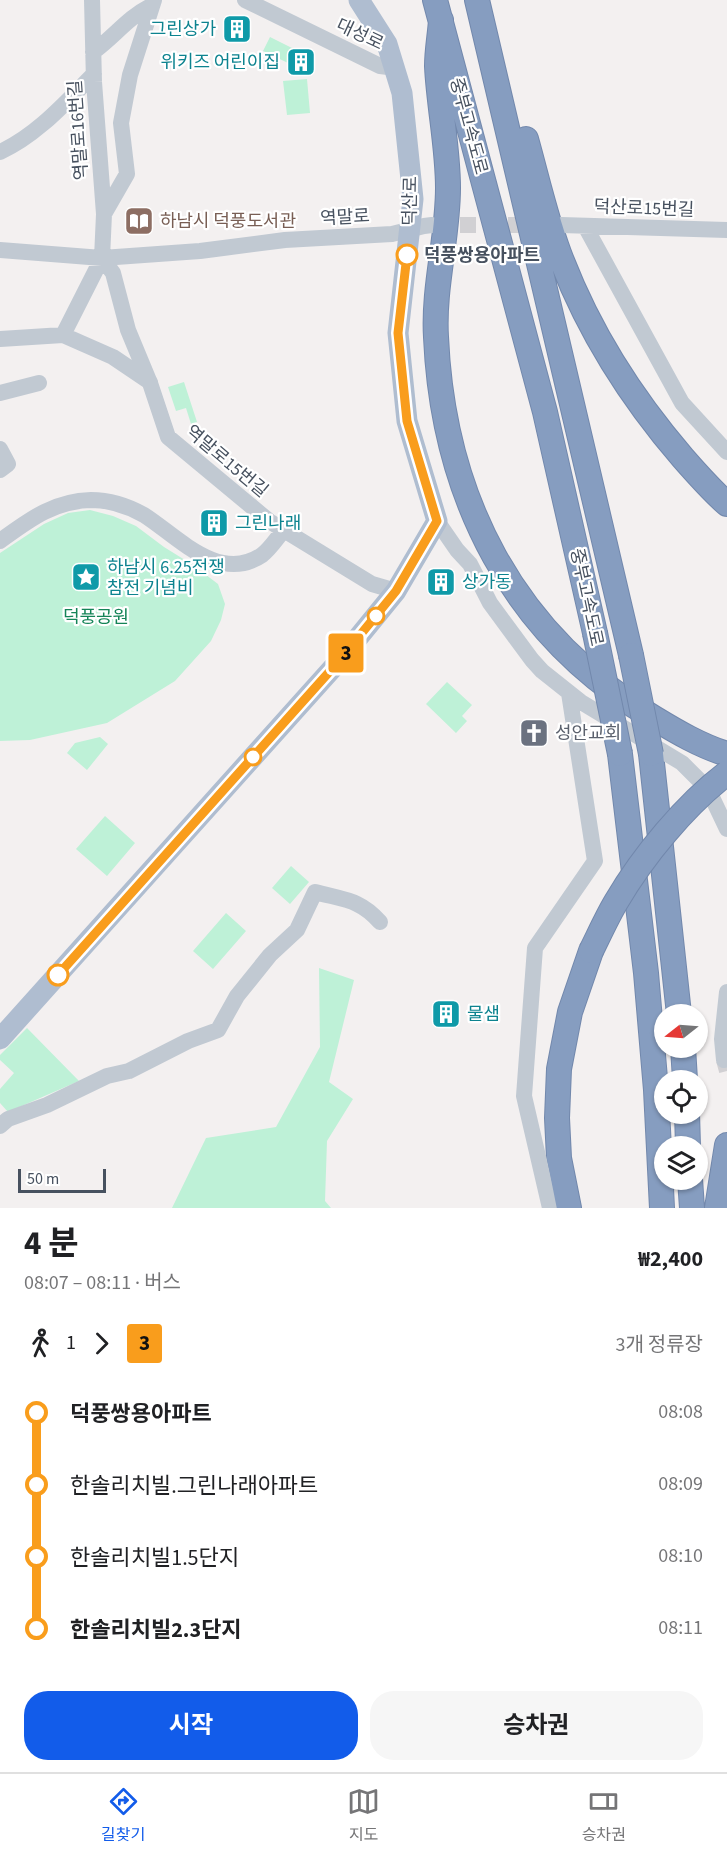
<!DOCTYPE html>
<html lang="ko">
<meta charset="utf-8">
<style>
body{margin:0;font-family:"Source Sans 3","Noto Sans KR",sans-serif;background:#f6f6f6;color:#202124;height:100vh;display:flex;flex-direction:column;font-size:22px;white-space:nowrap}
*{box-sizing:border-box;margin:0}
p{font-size:20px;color:#757577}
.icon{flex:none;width:33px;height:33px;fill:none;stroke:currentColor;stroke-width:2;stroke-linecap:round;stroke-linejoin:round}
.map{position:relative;height:1208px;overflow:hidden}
.sheet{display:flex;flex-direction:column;background:#fff;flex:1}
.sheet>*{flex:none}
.badge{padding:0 12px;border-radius:4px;font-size:21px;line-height:39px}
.needle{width:39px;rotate:253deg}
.buttons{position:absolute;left:654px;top:1004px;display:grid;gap:12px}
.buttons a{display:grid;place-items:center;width:54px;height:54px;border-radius:50%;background:#fff;box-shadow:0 2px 4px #0004;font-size:30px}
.scale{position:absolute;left:18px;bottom:15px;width:88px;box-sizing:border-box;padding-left:6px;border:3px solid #47515f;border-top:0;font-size:16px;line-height:21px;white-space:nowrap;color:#47515f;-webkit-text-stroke:4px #fff;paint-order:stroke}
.map>.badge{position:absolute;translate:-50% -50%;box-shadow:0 0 0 3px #fff}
.legs{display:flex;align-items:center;gap:9px;height:66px;padding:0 24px;font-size:20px}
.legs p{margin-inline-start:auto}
.summary{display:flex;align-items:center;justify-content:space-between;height:102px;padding:0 24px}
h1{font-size:33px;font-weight:700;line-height:45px}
.primary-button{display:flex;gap:12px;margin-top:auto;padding:12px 24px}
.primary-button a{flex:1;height:69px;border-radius:24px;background:#125cea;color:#fff;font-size:24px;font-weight:700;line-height:69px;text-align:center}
.primary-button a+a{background:#f6f6f6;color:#202124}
ul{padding:0 24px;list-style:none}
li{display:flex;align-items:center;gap:21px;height:72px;font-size:22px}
li i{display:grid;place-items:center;width:9px;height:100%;margin:0 8px;background:currentColor}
li i::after{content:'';width:15px;height:15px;margin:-8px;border:4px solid;border-radius:50%;background:#fff}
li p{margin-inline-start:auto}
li:first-child i{background:linear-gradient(#0000 50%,currentColor 0)}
li:last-child i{background:linear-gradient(currentColor 50%,#0000 0)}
.tab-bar{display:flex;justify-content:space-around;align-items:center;height:84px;border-top:2px solid #e0e0e0;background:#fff;font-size:16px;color:#757577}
.tab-bar a{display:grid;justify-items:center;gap:3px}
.tab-bar .selected{color:#125cea}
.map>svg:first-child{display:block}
.green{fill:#bef1d7}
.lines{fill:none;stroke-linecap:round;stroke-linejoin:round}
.minor-tunnel{stroke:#d1d0d3;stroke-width:16;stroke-dasharray:16 8;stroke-linecap:butt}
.highway-casing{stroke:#7288ac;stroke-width:26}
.minor{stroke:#c1c9d2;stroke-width:16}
.major{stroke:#afbdd0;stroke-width:21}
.highway{stroke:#869dc0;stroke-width:24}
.highway-bridge-casing{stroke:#7288ac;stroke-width:26;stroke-linecap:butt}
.highway-bridge{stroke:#869dc0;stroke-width:24}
.line-1-casing{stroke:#fff;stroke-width:14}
.line-1{stroke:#f99d1c;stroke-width:9}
.stop-1-dot{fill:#fff;stroke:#f99d1c;stroke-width:3}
.labels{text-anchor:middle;stroke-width:4.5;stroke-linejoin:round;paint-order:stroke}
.culture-label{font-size:18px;fill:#0d838f;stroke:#fff;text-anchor:start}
.street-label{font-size:18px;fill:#47515f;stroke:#fff}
.education-label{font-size:18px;fill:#785e54;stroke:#fff;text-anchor:start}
.stop-label{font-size:18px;font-weight:bold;fill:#47515f;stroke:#fff;text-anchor:start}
.park-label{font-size:18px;fill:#148457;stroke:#fff}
.worship-label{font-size:18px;fill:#5b616d;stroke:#fff;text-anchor:start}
</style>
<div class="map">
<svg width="727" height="1208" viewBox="0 0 727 1208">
<rect width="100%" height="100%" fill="#f3f0f0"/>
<!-- green -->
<path class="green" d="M270,37L294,49L288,63L263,51Z
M307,79L310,113L287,115L283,81Z
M184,382L197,422L191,424L186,408L176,411L168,387Z
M90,510L113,516L136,526L164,547L193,565L218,584L225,604L221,620L211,641L175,681L107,723L30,740L0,741V553L44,524L68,513Z
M447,682L472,705L462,716L467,721L456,733L426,704Z
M100,737L108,744L87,770L67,753L75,743Z
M105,816L135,843L107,876L76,849Z
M291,866L309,882L290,904L272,888Z
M226,913L246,931L213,969L193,951Z
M319,968L354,980L329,1082L353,1099L327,1141L325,1201L331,1208H172L206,1138L276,1127L320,1047Z
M27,1028L79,1081L8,1112L0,1103V1089L14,1073L0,1060V1055Z"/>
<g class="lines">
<!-- minor-tunnel -->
<path class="minor-tunnel" d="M436,225H539
M724,1060L727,1071"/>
<!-- highway casing -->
<g class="highway-casing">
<path id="highway" d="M435,0L545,412L595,633
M477,0L631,655
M441,20C440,35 437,51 437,66C439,107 448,147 448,188C448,238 433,287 436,337C443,497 513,636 654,718C677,732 701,746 727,754
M526,139C537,178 547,224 562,261C590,333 633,400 683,458C697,474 711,490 727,504
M620,754L646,973L656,1090L662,1208
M651,754L679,1014
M683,1047L685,1080
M687,1113L688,1146
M690,1179L692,1208
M569,1208L559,1158L557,1118L559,1069L570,1012L591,951
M717,1208L727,1145"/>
</g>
<!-- minor -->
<path class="minor" d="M245,0L380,66L396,68
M93,52C114,37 128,17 151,6
M0,152C37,135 65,103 94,74
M104,214L127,174L121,123L130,75L154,0
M561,225L727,230
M585,226L682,403L727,452
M0,250L102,258L200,251L285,240L392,234L424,226L432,225
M102,258L113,273L128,330L150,383L168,437L269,521L372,584L396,591
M63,335L102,258L104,214L94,82L92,0
M0,339L63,335L113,357L150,382
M0,393L39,383
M0,449L8,464L0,470
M437,521L457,550L470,564L490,603L532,660L542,671L581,702L682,763L708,789L727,829
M0,541C29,520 53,501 91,500C109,500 128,506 144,515C177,536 219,584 262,555C270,549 277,538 283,531
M724,1060L722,1039L727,992
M0,1126L8,1119L47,1105L107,1076L129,1071L188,1041L218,1030L237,996L270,955L297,930L315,892C344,900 360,899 380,922
M550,1208L524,1096L535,948L595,861L569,693"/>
<!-- major -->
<path class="major" d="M0,1039L339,661L396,591L437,521L407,421L398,333L413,199L402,93L387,44L359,0"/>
<!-- highway -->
<use href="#highway" class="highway"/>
<!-- highway-bridge casing -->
<g class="highway-bridge-casing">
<path id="highway-bridge" d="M595,633L620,754
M631,655L651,754
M591,951C599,935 607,917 616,902C643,856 685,805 727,773"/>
</g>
<!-- highway-bridge -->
<use href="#highway-bridge" class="highway-bridge"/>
</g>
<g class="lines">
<!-- line-1 casing -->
<g class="line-1-casing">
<path id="line-1" d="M58,975L339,661L396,591L437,521L407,421L398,333L407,255"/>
</g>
<!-- line-1 -->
<use href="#line-1" class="line-1"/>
</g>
<!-- icons -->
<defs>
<g id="building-square" transform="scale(1.5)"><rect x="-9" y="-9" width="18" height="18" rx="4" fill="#0f9aa8" stroke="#fff"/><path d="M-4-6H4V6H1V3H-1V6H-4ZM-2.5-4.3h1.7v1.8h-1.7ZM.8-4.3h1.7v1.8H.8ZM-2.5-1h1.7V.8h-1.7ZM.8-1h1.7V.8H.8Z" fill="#fff"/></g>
<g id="library-square" transform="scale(1.5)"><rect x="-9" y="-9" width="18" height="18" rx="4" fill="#8d6e63" stroke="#fff"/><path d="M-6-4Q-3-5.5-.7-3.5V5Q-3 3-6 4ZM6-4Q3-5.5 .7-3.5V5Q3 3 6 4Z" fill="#fff"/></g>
<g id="sight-square" transform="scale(1.5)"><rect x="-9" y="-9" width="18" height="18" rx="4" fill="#0f9aa8" stroke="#fff"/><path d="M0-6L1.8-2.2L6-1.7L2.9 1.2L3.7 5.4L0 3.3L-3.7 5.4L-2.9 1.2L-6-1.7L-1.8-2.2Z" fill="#fff"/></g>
<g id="church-square" transform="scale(1.5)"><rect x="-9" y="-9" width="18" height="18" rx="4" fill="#6b7280" stroke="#fff"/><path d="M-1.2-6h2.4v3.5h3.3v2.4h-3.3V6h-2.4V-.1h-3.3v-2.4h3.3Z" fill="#fff"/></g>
</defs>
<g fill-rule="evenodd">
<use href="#building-square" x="237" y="29"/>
<use href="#building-square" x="301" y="62"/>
<use href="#library-square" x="139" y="221"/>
<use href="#building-square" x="214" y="523"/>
<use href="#sight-square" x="86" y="577"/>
<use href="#building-square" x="441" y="582"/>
<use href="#church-square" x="534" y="733"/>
<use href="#building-square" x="446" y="1014"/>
</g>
<!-- markers -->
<g class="stop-1-dot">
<circle cx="407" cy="255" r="10"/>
<circle cx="376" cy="616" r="8"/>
<circle cx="253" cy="757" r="8"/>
<circle cx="58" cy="975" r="10"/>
</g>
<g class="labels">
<!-- culture labels -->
<g class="culture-label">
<text x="216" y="35" text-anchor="end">그린상가</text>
<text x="280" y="68" text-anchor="end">위키즈 어린이집</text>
<text x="235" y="529">그린나래</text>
<text x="107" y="573">하남시 6.25전쟁<tspan x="107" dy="21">참전 기념비</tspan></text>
<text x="462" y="588">상가동</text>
<text x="467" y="1020">물샘</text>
</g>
<!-- street labels -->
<g class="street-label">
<text transform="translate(360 34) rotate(25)" y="6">대성로</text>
<text transform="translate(469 126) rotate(75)" y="6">중부고속도로</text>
<text transform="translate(78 130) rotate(-94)" y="6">역말로16번길</text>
<text transform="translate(410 201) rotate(-89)" y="6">덕산로</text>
<text transform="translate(644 208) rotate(2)" y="6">덕산로15번길</text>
<text transform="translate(345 217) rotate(-3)" y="6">역말로</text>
<text transform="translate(227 461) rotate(40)" y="6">역말로15번길</text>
<text transform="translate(587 597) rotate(78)" y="6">중부고속도로</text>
</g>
<!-- education labels -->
<g class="education-label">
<text x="160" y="227">하남시 덕풍도서관</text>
</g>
<!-- stop labels -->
<g class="stop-label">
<text x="424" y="261">덕풍쌍용아파트</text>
</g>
<!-- park labels -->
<g class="park-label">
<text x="96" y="623">덕풍공원</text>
</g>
<!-- worship labels -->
<g class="worship-label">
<text x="555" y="739">성안교회</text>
</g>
</g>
</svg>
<div class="buttons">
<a><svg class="needle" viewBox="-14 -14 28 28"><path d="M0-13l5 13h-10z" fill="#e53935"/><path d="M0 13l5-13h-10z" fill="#757577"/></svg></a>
<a><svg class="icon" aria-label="locate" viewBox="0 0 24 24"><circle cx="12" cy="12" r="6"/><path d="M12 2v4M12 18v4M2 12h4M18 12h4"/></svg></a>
<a><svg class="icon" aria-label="layers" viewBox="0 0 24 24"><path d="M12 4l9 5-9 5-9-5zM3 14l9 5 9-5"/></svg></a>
</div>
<div class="scale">50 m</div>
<b class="badge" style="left:346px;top:653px;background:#f99d1c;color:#111">3</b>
</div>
<section class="sheet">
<div class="summary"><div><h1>4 분</h1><p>08:07 – 08:11 · 버스</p></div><b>₩2,400</b></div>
<div class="legs"><svg class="icon" aria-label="walk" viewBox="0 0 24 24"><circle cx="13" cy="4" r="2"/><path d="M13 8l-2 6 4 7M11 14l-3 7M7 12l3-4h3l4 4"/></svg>1<svg class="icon" aria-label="forward" viewBox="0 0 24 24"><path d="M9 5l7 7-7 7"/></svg><b class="badge" style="background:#f99d1c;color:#111">3</b><p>3개 정류장</p></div>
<ul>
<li><i style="color:#f99d1c"></i><b>덕풍쌍용아파트</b><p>08:08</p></li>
<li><i style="color:#f99d1c"></i><span>한솔리치빌.그린나래아파트</span><p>08:09</p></li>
<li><i style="color:#f99d1c"></i><span>한솔리치빌1.5단지</span><p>08:10</p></li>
<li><i style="color:#f99d1c"></i><b>한솔리치빌2.3단지</b><p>08:11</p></li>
</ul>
<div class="primary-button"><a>시작</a><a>승차권</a></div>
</section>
<nav class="tab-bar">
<a class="selected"><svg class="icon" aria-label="directions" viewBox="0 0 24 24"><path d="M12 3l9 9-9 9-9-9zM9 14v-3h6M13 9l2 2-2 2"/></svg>길찾기</a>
<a><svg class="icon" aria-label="map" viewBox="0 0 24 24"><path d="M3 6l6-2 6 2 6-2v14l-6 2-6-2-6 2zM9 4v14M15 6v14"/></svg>지도</a>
<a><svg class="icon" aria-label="tickets" viewBox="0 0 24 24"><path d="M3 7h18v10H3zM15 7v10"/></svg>승차권</a>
</nav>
